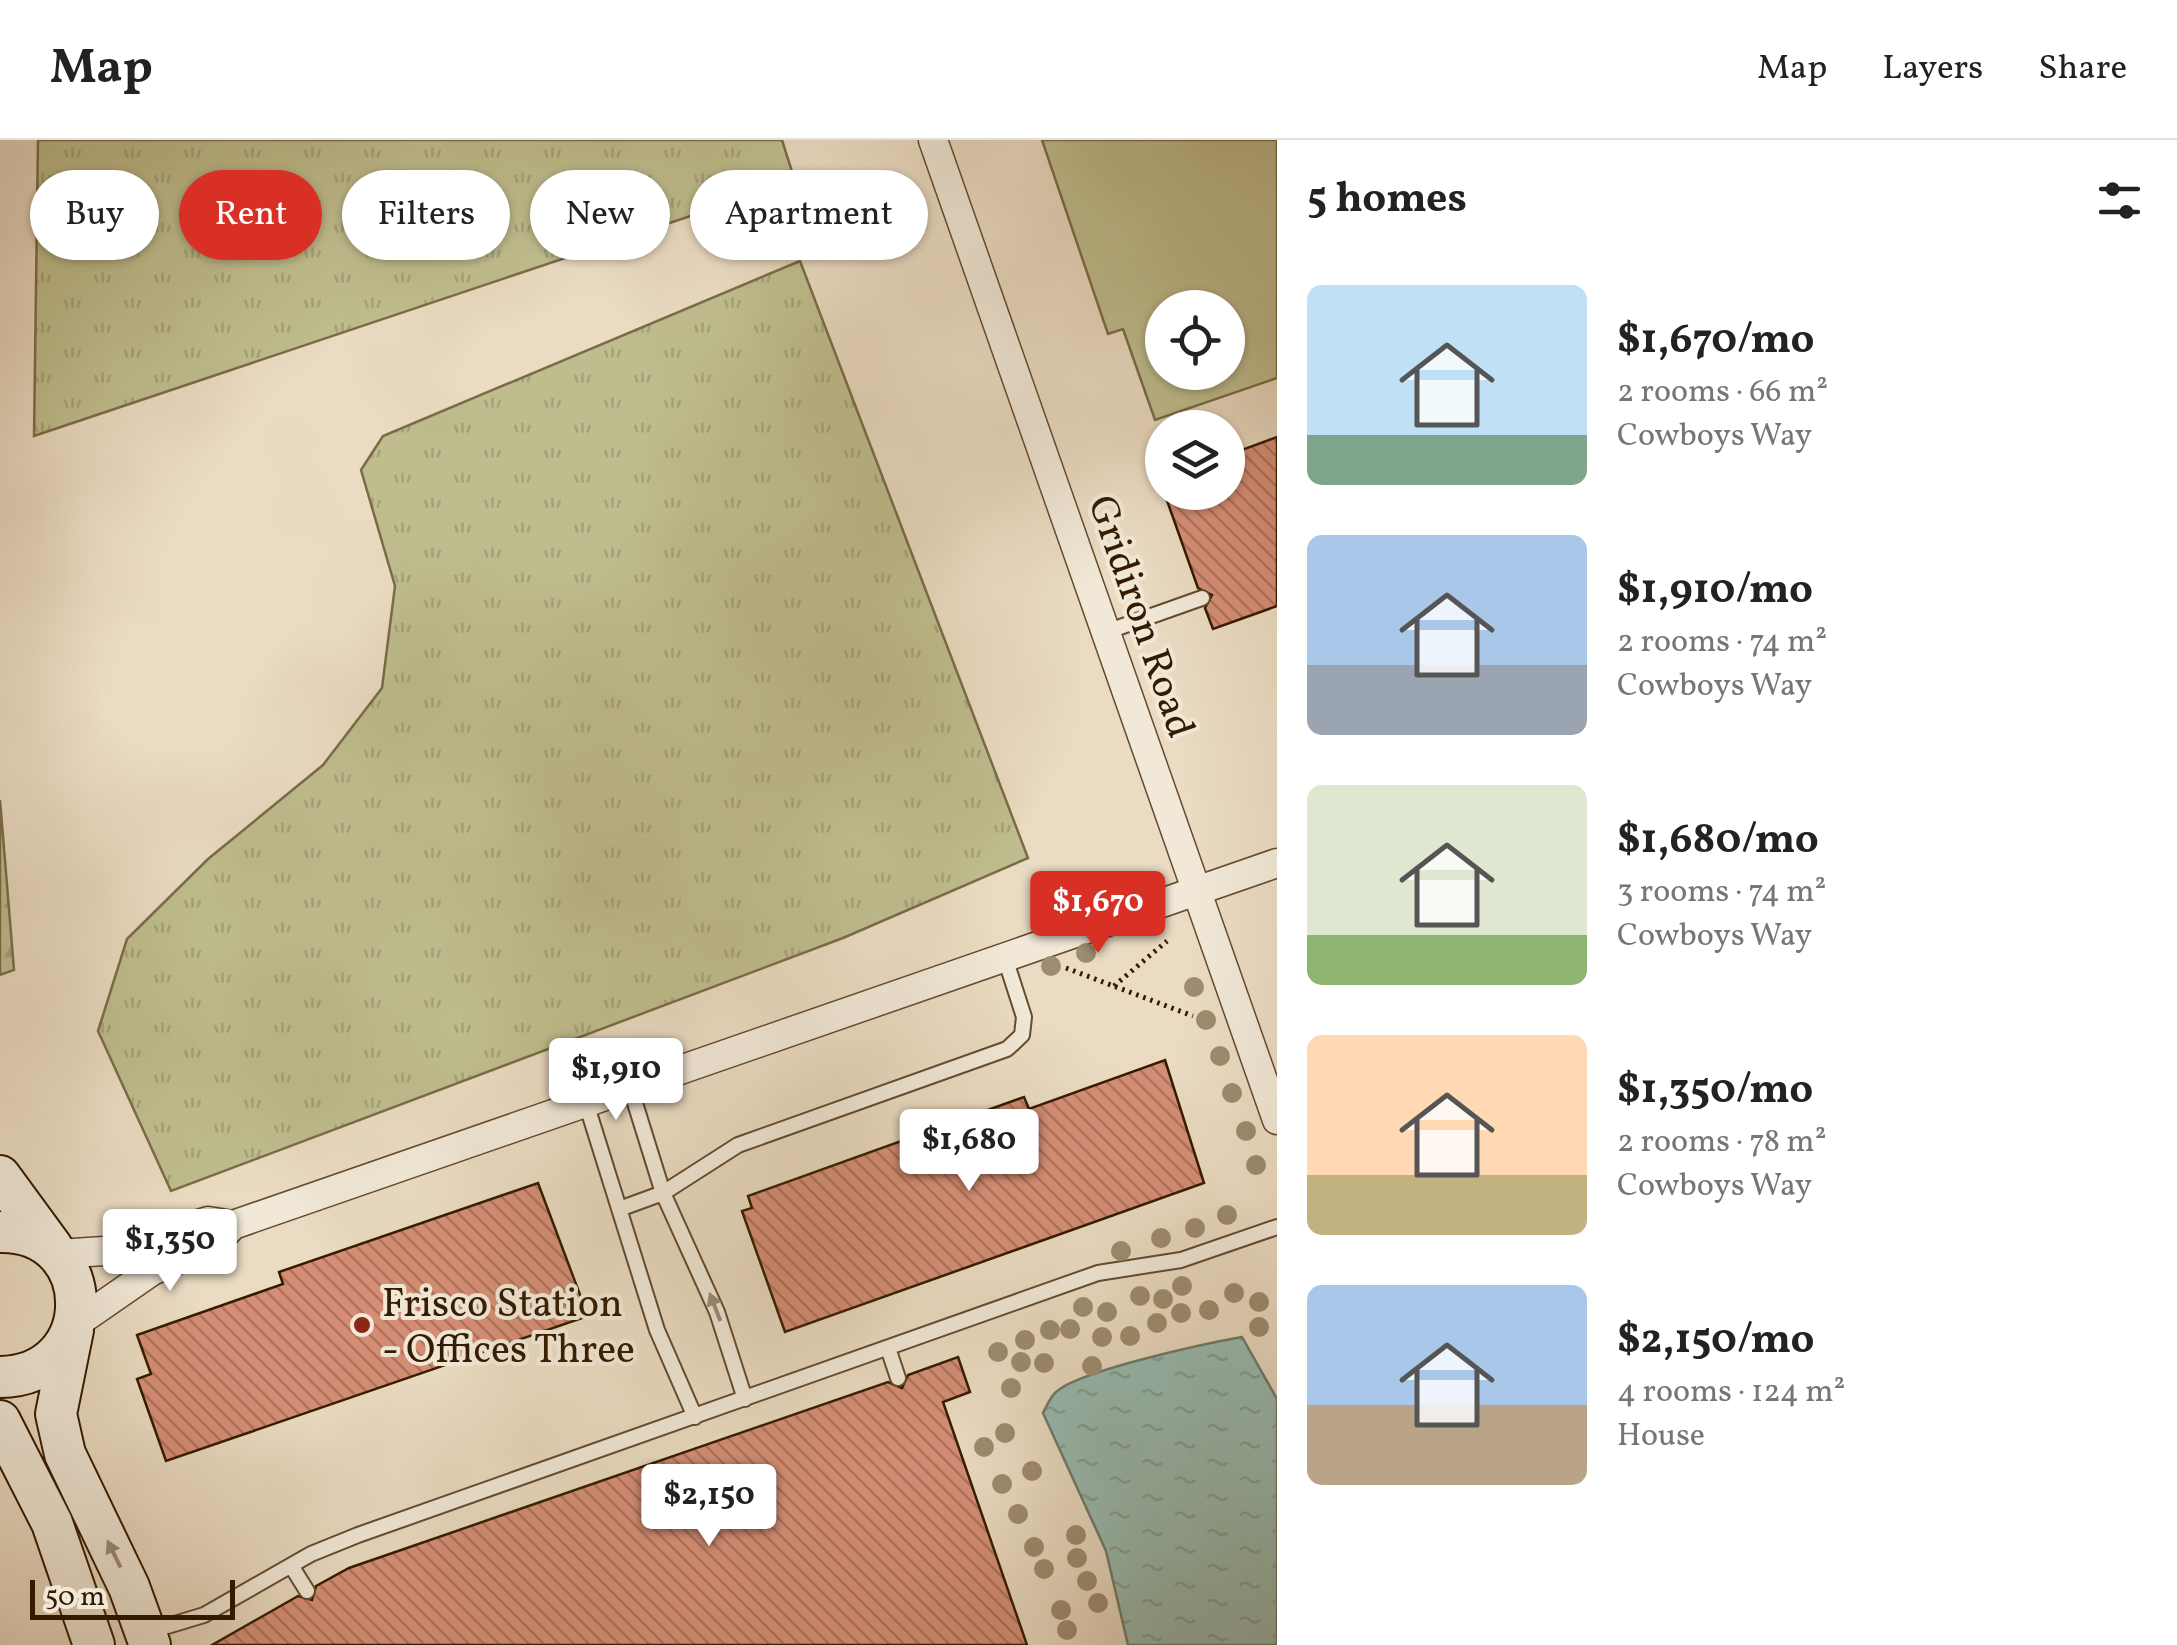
<!DOCTYPE html>
<meta charset="utf-8">
<style>
body{margin:0;font-family:Vollkorn,serif;background:#f2f2f2;color:#222;height:100vh;display:flex;flex-direction:column;font-size:38px;white-space:nowrap}
*{box-sizing:border-box;margin:0}
p{font-size:32px;color:#767676}
.icon{flex:none;width:55px;height:55px;fill:none;stroke:currentColor;stroke-width:2;stroke-linecap:round;stroke-linejoin:round}
.map{position:relative;flex:1;overflow:hidden}
.sheet{display:flex;flex-direction:column;background:#fff;width:900px}
.sheet>*{flex:none}
.guide{position:absolute;left:30px;top:30px;width:950px;height:90px;display:flex;gap:20px}
.controls{position:absolute;left:1145px;top:150px;display:grid;gap:20px}
.controls a{display:grid;place-items:center;width:100px;height:100px;border-radius:50%;background:#fff;box-shadow:0 2px 8px #0004;font-size:50px}
.scale{position:absolute;left:30px;bottom:25px;width:205px;box-sizing:border-box;padding-left:10px;border:5px solid #341b00;border-top:0;font-size:28px;line-height:35px;white-space:nowrap;color:#341b00;-webkit-text-stroke:8px #f1e8d7;paint-order:stroke}
.price{position:absolute;translate:-50% -85px;padding:0 22px;border-radius:10px;background:#fff;color:#222;font-size:32px;line-height:65px;filter:drop-shadow(0 2px 5px #0008)}
.price::after{content:'';position:absolute;left:50%;top:60px;width:30px;height:22px;margin-left:-15px;background:inherit;clip-path:polygon(0 0,100% 0,50% 100%)}
.price.current{background:#d93025;color:#fff}
ul{padding:0;list-style:none}
li{display:flex;align-items:center;gap:30px;height:250px;padding:0 30px}
li span{display:grid;place-items:center;flex:none;width:280px;height:200px;border-radius:15px;color:#555}
li>.icon{margin-inline-start:auto}
span .icon{width:120px;height:120px;fill:#fffc;stroke-width:1}
li b{font-size:42px}
h2{display:flex;justify-content:space-between;align-items:center;height:120px;padding:0 30px;font-size:42px}
.tag{padding:0 35px;border-radius:45px;background:#fff;box-shadow:0 2px 8px #0004;font-size:35px;line-height:90px}
.tag.current{background:#d93025;color:#fff}
header{display:flex;align-items:center;gap:60px;box-sizing:border-box;height:140px;padding:0 50px;background:#fff;border-bottom:2px solid #e0e0e0}
header strong{font-size:48px}
nav{display:flex;gap:55px;margin-inline-start:auto;font-size:35px}
main{display:flex;flex:1;min-height:0}
.map>svg:first-child{display:block}
.grass{fill:url(#grass-tufts);stroke:#7a6c47;stroke-width:2.5}
.forest{fill:url(#forest-firs);stroke:#7a6c47;stroke-width:2.5}
.pitch{fill:#bfbd8e;stroke:#7a6c47;stroke-width:2.5;fill-rule:evenodd}
.water{fill:url(#water-ripples);stroke:#707b6a;stroke-width:2.5}
.building{fill:url(#building-back-hatch);stroke:#341b00;stroke-width:2.5}
.lines{fill:none;stroke-linecap:round;stroke-linejoin:round}
.lane-casing{stroke:#624b30;stroke-width:18}
.street-casing{stroke:#624b30;stroke-width:31}
.secondary-casing{stroke:#341b00;stroke-width:44}
.path{stroke:#341b00;stroke-width:5;stroke-dasharray:2.5 5;stroke-linecap:butt}
.lane{stroke:#f1e8d7;stroke-width:14}
.street{stroke:#f1e8d7;stroke-width:28}
.secondary{stroke:#f1e8d7;stroke-width:40}
.tree{fill:#9d8c6f}
.oneway{fill:#9c8c76}
.poi-dot{fill:#8f2418;stroke:#f1e8d7;stroke-width:4}
.labels{text-anchor:middle;stroke-width:8;stroke-linejoin:round;paint-order:stroke}
.street-label{font-size:40px;fill:#341b00;stroke:#f1e8d7}
.poi-label{font-size:40px;fill:#341b00;stroke:#f1e8d7;text-anchor:start}
</style>
<header>
<strong>Map</strong>
<nav><a>Map</a><a>Layers</a><a>Share</a></nav>
</header>
<main>
<div class="map">
<svg width="1277" height="1505" viewBox="0 0 1277 1505">
<defs>
<pattern id="grass-tufts" width="24" height="20" patternUnits="userSpaceOnUse" patternTransform="scale(2.5)"><rect width="24" height="20" fill="#bfbd8e"/><path d="M3 7l-1-3M5 7V3M7 7l1-3M15 17l-1-3M17 17v-4M19 17l1-3" fill="none" stroke="#a5a279"/></pattern>
<pattern id="forest-firs" width="22" height="20" patternUnits="userSpaceOnUse" patternTransform="scale(2.5)"><rect width="22" height="20" fill="#bfbd8e"/><path d="M5 1l3.5 6h-7zM16 11l3.5 6h-7z" fill="#a5a279"/></pattern>
<pattern id="water-ripples" width="26" height="14" patternUnits="userSpaceOnUse" patternTransform="scale(2.5)"><rect width="26" height="14" fill="#98bbb1"/><path d="M2 4q2-2 4 0t4 0M15 11q2-2 4 0t4 0" fill="none" stroke="#84a096"/></pattern>
<pattern id="building-back-hatch" width="6" height="6" patternUnits="userSpaceOnUse" patternTransform="scale(2.5)"><rect width="6" height="6" fill="#d58e75"/><path d="M-1 5l2 2M0 0l6 6M5-1l2 2" fill="none" stroke="#ae735e"/></pattern>
</defs>
<rect width="100%" height="100%" fill="#eadbc2"/>
<filter id="stains"><feTurbulence type="fractalNoise" baseFrequency=".002" numOctaves="4"/><feColorMatrix values="0 0 0 0 .2 0 0 0 0 .09 0 0 0 0 .02 0 0 0 .5 -.17"/></filter>
<radialGradient id="worn" r=".72"><stop offset=".6" stop-color="#630" stop-opacity="0"/><stop offset="1" stop-color="#630" stop-opacity=".3"/></radialGradient>
<path class="grass" d="M38,0H782L795,41L34,296Z
M800,121L1028,718L843,798L171,1051L98,891L127,799L208,719L323,625L382,548L395,446L361,330L383,296Z"/>
<path class="forest" d="M0,660L14,830L0,835Z"/>
<path class="pitch" d="M1042,0H1277V238L1155,280L1123,189L1108,194ZM1162,168H1228V232H1162Z"/>
<path class="water" d="M1242,1197L1277,1259V1505H1128L1106,1411L1043,1273C1046,1267 1050,1258 1055,1253C1076,1231 1208,1203 1242,1197Z"/>
<path class="building" d="M1277,297V466L1213,489L1205,468L1212,455L1198,448L1164,352H1228V315Z
M1165,920L1204,1043L785,1192L742,1071L752,1068L748,1056L1024,957L1029,969Z
M538,1043L588,1176L166,1321L137,1239L151,1234L137,1195L283,1144L279,1132Z
M958,1217L970,1252L943,1262L1027,1505H212L298,1456L312,1460L316,1446L349,1428L888,1242L902,1248L908,1235Z"/>
<g class="lines">
<defs>
<path id="lane" d="M1106,492L1202,458
M630,947L663,1053L717,1172L745,1259
M586,963L657,1190L695,1277
M622,1068L663,1053L738,1005L1007,909L1022,895L1024,877L1005,818
M888,1208L898,1238
M292,1427L307,1451
M151,1491L204,1475L311,1414L358,1395L1098,1133L1181,1120L1277,1087"/>
<path id="street" d="M933,0L1277,980
M58,1114L119,1110L208,1081L233,1085
M74,1185L152,1131L216,1103L233,1085L1277,723"/>
<path id="secondary" d="M0,1036L52,1107
M0,1092C101,1090 102,1236 0,1237
M73,1190L56,1274L65,1314L129,1447L150,1505
M0,1281L52,1383L94,1505"/>
</defs>
<use href="#lane" class="lane-casing"/>
<use href="#street" class="street-casing"/>
<use href="#secondary" class="secondary-casing"/>
<path class="path" d="M1066,828L1193,876
M1114,846L1167,801"/>
<use href="#lane" class="lane"/>
<use href="#street" class="street"/>
<use href="#secondary" class="secondary"/>
</g>
<g class="tree">
<circle cx="1086" cy="813" r="10"/>
<circle cx="1051" cy="826" r="10"/>
<circle cx="1194" cy="847" r="10"/>
<circle cx="1206" cy="880" r="10"/>
<circle cx="1220" cy="916" r="10"/>
<circle cx="1232" cy="953" r="10"/>
<circle cx="1246" cy="991" r="10"/>
<circle cx="1256" cy="1025" r="10"/>
<circle cx="1227" cy="1075" r="10"/>
<circle cx="1195" cy="1088" r="10"/>
<circle cx="1161" cy="1098" r="10"/>
<circle cx="1121" cy="1111" r="10"/>
<circle cx="1182" cy="1146" r="10"/>
<circle cx="1234" cy="1153" r="10"/>
<circle cx="1140" cy="1156" r="10"/>
<circle cx="1163" cy="1159" r="10"/>
<circle cx="1259" cy="1162" r="10"/>
<circle cx="1083" cy="1167" r="10"/>
<circle cx="1209" cy="1170" r="10"/>
<circle cx="1107" cy="1172" r="10"/>
<circle cx="1181" cy="1173" r="10"/>
<circle cx="1157" cy="1183" r="10"/>
<circle cx="1259" cy="1187" r="10"/>
<circle cx="1070" cy="1189" r="10"/>
<circle cx="1050" cy="1190" r="10"/>
<circle cx="1130" cy="1196" r="10"/>
<circle cx="1102" cy="1197" r="10"/>
<circle cx="1025" cy="1200" r="10"/>
<circle cx="998" cy="1212" r="10"/>
<circle cx="1021" cy="1222" r="10"/>
<circle cx="1044" cy="1223" r="10"/>
<circle cx="1092" cy="1226" r="10"/>
<circle cx="1011" cy="1248" r="10"/>
<circle cx="1005" cy="1293" r="10"/>
<circle cx="984" cy="1307" r="10"/>
<circle cx="1032" cy="1331" r="10"/>
<circle cx="1002" cy="1344" r="10"/>
<circle cx="1018" cy="1374" r="10"/>
<circle cx="1076" cy="1395" r="10"/>
<circle cx="1034" cy="1407" r="10"/>
<circle cx="1077" cy="1418" r="10"/>
<circle cx="1044" cy="1429" r="10"/>
<circle cx="1087" cy="1441" r="10"/>
<circle cx="1098" cy="1463" r="10"/>
<circle cx="1061" cy="1470" r="10"/>
<circle cx="1067" cy="1490" r="10"/>
</g>
<defs><path id="oneway-solid" d="M-6-.8H1V-3.2L6.5 0L1 3.2V.8H-6Z" transform="scale(2.5)"/></defs>
<g class="oneway">
<use href="#oneway-solid" transform="translate(715 1167) rotate(-111)"/>
<use href="#oneway-solid" transform="translate(114 1414) rotate(-116)"/>
</g>
<circle class="poi-dot" cx="362" cy="1185" r="10"/>
<g class="labels">
<g class="street-label">
<text transform="translate(1143 476) rotate(71)" y="14">Gridiron Road</text>
</g>
<g class="poi-label">
<text x="382" y="1176">Frisco Station<tspan x="382" dy="46">- Offices Three</tspan></text>
</g>
</g>
<rect width="100%" height="100%" filter="url(#stains)"/>
<rect width="100%" height="100%" fill="url(#worn)"/>
</svg>
<div class="controls">
<a><svg class="icon" aria-label="locate" viewBox="0 0 24 24"><circle cx="12" cy="12" r="6"/><path d="M12 2v4M12 18v4M2 12h4M18 12h4"/></svg></a>
<a><svg class="icon" aria-label="layers" viewBox="0 0 24 24"><path d="M12 4l9 5-9 5-9-5zM3 14l9 5 9-5"/></svg></a>
</div>
<div class="scale">50 m</div>
<b class="price current" style="left:1098px;top:816px">$1,670</b>
<b class="price" style="left:616px;top:983px">$1,910</b>
<b class="price" style="left:969px;top:1054px">$1,680</b>
<b class="price" style="left:170px;top:1154px">$1,350</b>
<b class="price" style="left:709px;top:1409px">$2,150</b>
<div class="guide">
<a class="tag">Buy</a>
<a class="tag current">Rent</a>
<a class="tag">Filters</a>
<a class="tag">New</a>
<a class="tag">Apartment</a>
</div>
</div>
<section class="sheet">
<h2>5 homes<svg class="icon" aria-label="filters" viewBox="0 0 24 24"><path d="M4 7h16M4 17h16"/><circle cx="9" cy="7" r="2"/><circle cx="15" cy="17" r="2"/></svg></h2>
<ul>
<li><span style="background:linear-gradient(#bfe0f5 75%,#7fa58c 0)"><svg class="icon" aria-label="home" viewBox="0 0 24 24"><path d="M3 11l9-7 9 7M6 9v11h12V9"/></svg></span><div><b>$1,670/mo</b><p>2 rooms · 66 m²</p><p>Cowboys Way</p></div></li>
<li><span style="background:linear-gradient(#a9c7e8 65%,#9aa5b1 0)"><svg class="icon" aria-label="home" viewBox="0 0 24 24"><path d="M3 11l9-7 9 7M6 9v11h12V9"/></svg></span><div><b>$1,910/mo</b><p>2 rooms · 74 m²</p><p>Cowboys Way</p></div></li>
<li><span style="background:linear-gradient(#dfe7d0 75%,#8fb573 0)"><svg class="icon" aria-label="home" viewBox="0 0 24 24"><path d="M3 11l9-7 9 7M6 9v11h12V9"/></svg></span><div><b>$1,680/mo</b><p>3 rooms · 74 m²</p><p>Cowboys Way</p></div></li>
<li><span style="background:linear-gradient(#ffd9b3 70%,#c2b280 0)"><svg class="icon" aria-label="home" viewBox="0 0 24 24"><path d="M3 11l9-7 9 7M6 9v11h12V9"/></svg></span><div><b>$1,350/mo</b><p>2 rooms · 78 m²</p><p>Cowboys Way</p></div></li>
<li><span style="background:linear-gradient(#a9c7e8 60%,#b9a48a 0)"><svg class="icon" aria-label="home" viewBox="0 0 24 24"><path d="M3 11l9-7 9 7M6 9v11h12V9"/></svg></span><div><b>$2,150/mo</b><p>4 rooms · 124 m²</p><p>House</p></div></li>
</ul>
</section>
</main>
